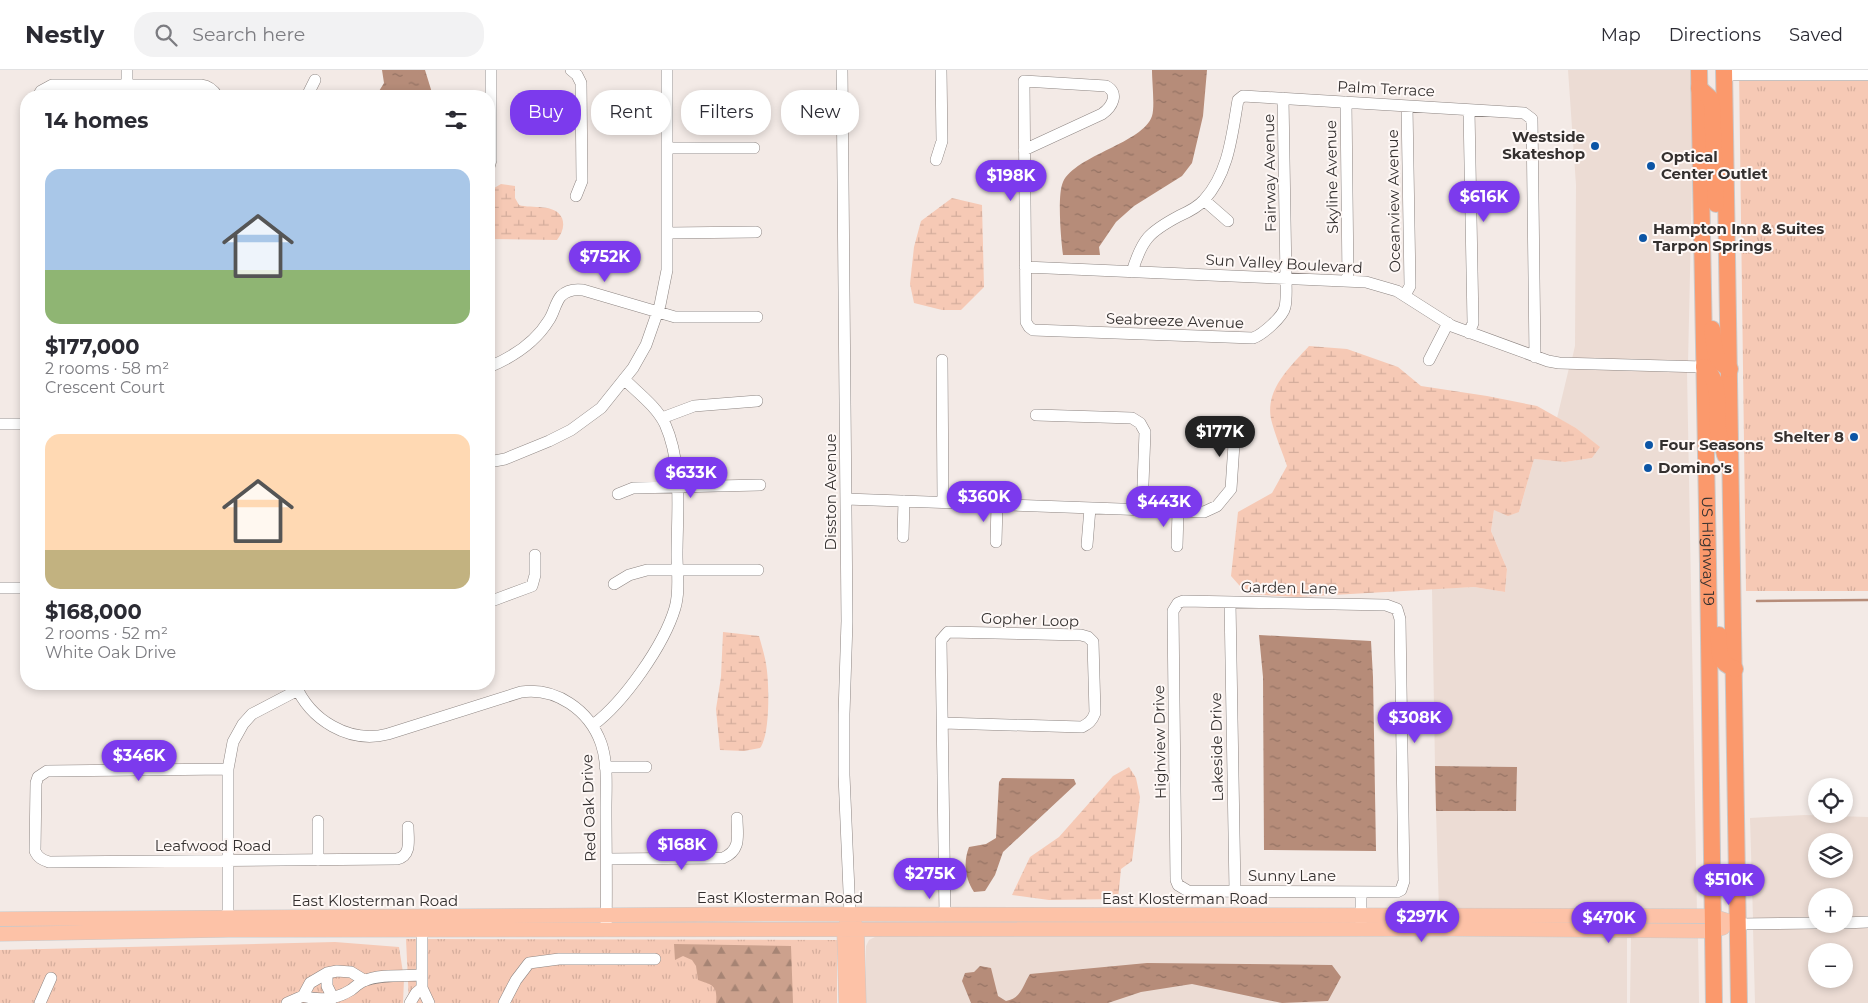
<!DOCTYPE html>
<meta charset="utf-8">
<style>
body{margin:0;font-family:Montserrat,sans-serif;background:#f2f2f3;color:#2b2b33;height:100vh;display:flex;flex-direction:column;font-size:19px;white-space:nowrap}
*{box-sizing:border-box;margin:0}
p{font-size:16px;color:#7c7c81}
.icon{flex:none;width:28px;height:28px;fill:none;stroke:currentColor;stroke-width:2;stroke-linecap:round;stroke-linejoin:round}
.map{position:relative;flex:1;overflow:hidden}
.side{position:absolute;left:20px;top:20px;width:475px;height:600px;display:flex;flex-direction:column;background:#fff;border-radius:20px;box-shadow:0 2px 8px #0003}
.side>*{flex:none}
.top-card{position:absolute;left:510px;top:20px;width:475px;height:45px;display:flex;gap:10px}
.tools{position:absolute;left:1808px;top:708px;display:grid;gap:10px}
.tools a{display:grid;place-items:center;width:45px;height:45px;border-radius:50%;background:#fff;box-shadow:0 2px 8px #0003;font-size:25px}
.price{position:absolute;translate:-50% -42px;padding:0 11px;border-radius:18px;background:#7c3aed;color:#fff;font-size:16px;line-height:32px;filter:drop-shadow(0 1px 2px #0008)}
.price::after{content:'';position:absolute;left:50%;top:30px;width:15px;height:11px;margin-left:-8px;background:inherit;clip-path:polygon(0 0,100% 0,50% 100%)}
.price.on{background:#222;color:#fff}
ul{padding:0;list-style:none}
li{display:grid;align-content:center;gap:10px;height:265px;padding:0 25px}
li span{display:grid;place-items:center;height:155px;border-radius:15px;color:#555}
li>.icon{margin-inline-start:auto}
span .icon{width:90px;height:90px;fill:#fffc;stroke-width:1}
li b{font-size:21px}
h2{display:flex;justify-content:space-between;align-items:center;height:60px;padding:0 25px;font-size:21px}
.tag{padding:0 18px;border-radius:20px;background:#fff;box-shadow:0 2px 8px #0003;font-size:18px;line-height:45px}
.tag.on{background:#7c3aed;color:#fff}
header{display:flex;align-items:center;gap:30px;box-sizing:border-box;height:70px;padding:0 25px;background:#fff;border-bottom:1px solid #e1e1e2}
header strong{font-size:24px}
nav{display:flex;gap:28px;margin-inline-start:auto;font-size:18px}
.search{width:350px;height:45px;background:#f2f2f3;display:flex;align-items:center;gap:12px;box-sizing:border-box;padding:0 18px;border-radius:20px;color:#7c7c81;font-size:19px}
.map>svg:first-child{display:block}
.built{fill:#ecdcd4;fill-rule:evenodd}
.grass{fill:url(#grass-tufts)}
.forest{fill:url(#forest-firs)}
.wetland{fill:url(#wetland-marsh)}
.water{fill:url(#water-ripples)}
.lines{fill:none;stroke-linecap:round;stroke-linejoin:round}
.stream{stroke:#b68c79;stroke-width:2.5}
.minor-casing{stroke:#8d8582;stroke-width:12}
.major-casing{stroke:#cac9c9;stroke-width:15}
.highway-casing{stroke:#cac9c9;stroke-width:18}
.minor{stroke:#fff;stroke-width:11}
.major{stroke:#fdc2a7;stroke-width:14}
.highway{stroke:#fb996c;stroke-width:16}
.poi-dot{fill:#0c55a5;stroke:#fef8f6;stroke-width:2}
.labels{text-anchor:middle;stroke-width:4;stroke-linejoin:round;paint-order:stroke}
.street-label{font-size:15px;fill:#34302f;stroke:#fef8f6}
.poi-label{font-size:15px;font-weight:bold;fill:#34302f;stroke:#fef8f6;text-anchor:start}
</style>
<header>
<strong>Nestly</strong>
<div class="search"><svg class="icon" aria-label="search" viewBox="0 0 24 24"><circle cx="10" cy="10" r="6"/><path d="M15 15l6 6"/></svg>Search here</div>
<nav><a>Map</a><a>Directions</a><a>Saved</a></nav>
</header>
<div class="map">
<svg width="1868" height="933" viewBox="0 0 1868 933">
<defs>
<pattern id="grass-tufts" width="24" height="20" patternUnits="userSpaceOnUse" patternTransform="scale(1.25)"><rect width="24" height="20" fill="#f6c9b5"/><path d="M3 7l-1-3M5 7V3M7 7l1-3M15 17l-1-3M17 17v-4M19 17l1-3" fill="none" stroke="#d4ad9c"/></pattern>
<pattern id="forest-firs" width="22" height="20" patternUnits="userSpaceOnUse" patternTransform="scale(1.25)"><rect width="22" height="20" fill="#cca18d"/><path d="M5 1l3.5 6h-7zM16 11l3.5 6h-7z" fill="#a68474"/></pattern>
<pattern id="wetland-marsh" width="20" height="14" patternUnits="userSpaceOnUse" patternTransform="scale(1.25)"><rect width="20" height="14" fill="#f6c9b5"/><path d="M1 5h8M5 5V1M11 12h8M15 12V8" fill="none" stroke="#d4ad9c"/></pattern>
<pattern id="water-ripples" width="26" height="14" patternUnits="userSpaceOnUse" patternTransform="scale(1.25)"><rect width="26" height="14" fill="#b68c79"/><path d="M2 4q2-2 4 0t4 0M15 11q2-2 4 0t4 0" fill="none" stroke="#957364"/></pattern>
</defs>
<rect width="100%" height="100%" fill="#f3eae6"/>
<path class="built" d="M1568,0H1691L1692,113L1688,293L1572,289L1575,276L1576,115Z
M1569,298L1687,301L1697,843L1439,841L1436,741H1516L1517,697L1435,696L1432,519L1474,517L1505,522L1507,499L1491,461L1494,440L1519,442L1534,389L1565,392L1592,388L1599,377L1576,358L1557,348Z
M1804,745L1868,747V848L1844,849V826H1816V849H1753L1750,748ZM1816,771H1844V799H1816Z
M1868,857V933H1755L1753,858ZM1816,881H1844V909H1816Z
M882,865L1627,867V933H866V876L869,870L875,867Z
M1698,865L1699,933H1630L1631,867Z"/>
<path class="grass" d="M1739,0H1868V521H1746Z
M406,869L837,870V933H409Z
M335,872L399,877L404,909L403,933H0V880Z"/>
<path class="forest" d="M674,874L791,876L793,933H716C718,915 712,915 698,910L696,896L692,890L683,886L675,890Z"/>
<path class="wetland" d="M501,114L515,116V128L519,135C532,139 555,133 562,148C565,156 562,163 557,170L489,169V121Z
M952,128L982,135L984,217L961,240H942L914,233L910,214L914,177L921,151Z
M1309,276L1347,279L1398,297L1421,316L1487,326L1537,336L1576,358L1600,377L1592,388L1565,392L1534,389L1519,442L1508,446L1494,440L1491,461L1507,499L1505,522L1474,517L1297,527L1247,524L1231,506L1238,442L1272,423L1287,396C1282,381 1275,365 1271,349C1265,319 1291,296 1309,276Z
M723,562L759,566C762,577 766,589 767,601C769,618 770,665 760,678L744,681L720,680L716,639L721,607Z
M1129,697L1136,708L1140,727L1132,791L1121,799L1118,829L1049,830L1012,825L1030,787L1059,767L1113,706Z"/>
<path class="water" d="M382,0H425L433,26H376L384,13Z
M1152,0H1207L1203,46L1192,93L1182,106L1134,136L1116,152L1099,177L1100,185H1063C1061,170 1057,125 1063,112C1076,85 1143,73 1152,46C1155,37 1152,12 1152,0Z
M1259,565L1371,571L1373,607L1376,781L1264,780L1263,607Z
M1435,696L1517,697L1516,741H1436Z
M1002,708L1074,709L1076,714L1003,782L995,805L985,821L974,822C965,808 963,793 969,777L986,774L996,768L999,712Z
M1147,893L1332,895L1341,907L1328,931L1282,933L1192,914L1141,922L1108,933H971L962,911L965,903L974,902L980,896L991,898L998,926L1006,931C1021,929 1023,915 1030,904Z"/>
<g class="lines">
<path class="stream" d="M1757,531L1868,530"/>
<defs>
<path id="minor" d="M571,0L577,5L581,13L582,111L576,126
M842,0L847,551L844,644V705L850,845
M1724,5H1868
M38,26L41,21L52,15H201C208,16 213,19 217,26
M127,26V0
M309,26V22L315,10
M1346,32L1348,211
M1469,40L1473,253L1469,263
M667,78H754
M1024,80L1102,44C1112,37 1120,23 1106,16L1024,11L1026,252L1029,257L1033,260L1253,268C1262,265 1283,247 1285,237C1287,228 1286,218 1286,208L1283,28
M936,90L942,71L941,0
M489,97L491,90V0
M1204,130L1228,151
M668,163L756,162
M1025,197L1366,212L1397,221L1452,256L1548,291L1559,293L1704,297
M1132,202C1142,169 1149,162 1179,146C1188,142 1198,137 1204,130C1229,103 1232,64 1238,30L1243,26L1524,43L1532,49L1535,287
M1405,225L1410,216L1407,36
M942,290L943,432
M1429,290L1448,253
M489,297C513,287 535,273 549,250C554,243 555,233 561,226C567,220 575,219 583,220L675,247H757
M1036,345L1132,348L1140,353L1145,362L1142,440
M662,348L694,336L757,331
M0,354H26
M489,392L505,389L549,371L571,360L601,338L633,298L646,275L660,235L667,200V0
M618,424L633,418L760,415
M846,429L1204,442L1217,436L1231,419L1235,359
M903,467L904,431
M996,472L997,435
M1087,475L1090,438
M1177,476L1178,442
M614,514L629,505L647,500H758
M0,518H26
M1183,531L1386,535L1397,539L1400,549L1404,811L1401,820L1397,822L1188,821L1178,815L1176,810L1173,541L1178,533Z
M489,532L532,516L535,505V485
M1230,532L1235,821
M295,614C310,650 349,674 388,664L521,622C556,617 589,640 601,673C608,693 606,717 606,738C606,778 607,819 606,860
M943,653L1082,657C1089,653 1092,651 1095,643L1093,572L1088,567L1081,565L948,562L941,570L945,845
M593,655C624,632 664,575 675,538C680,521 677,502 677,485C677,442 683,394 665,354C656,336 638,323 624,309
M605,697H646
M228,699L47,701L38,707L36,713L35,781C38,788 43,790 49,792L397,789C412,786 408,769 408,757
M607,789L723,788C742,780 737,765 737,748
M318,790V751
M1361,822V852
M422,851V918L429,933
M1844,853L1868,852
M228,854V699L233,672L243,654L252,644L298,620
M1738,854L1816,853
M327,903V916L333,928
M303,926C320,931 335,930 351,920C355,917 359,913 364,911C378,904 405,906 422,905
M40,933L51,908
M287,933L303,926L310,913L327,903L337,901L351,902L364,910
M410,933L416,923L422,918
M504,933L516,910L529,893L559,889H655"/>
<path id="major" d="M0,849L777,844L1712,846L1738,854
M854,852L857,859L859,933
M0,864L228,860L1452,859L1709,861L1723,858
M846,933L844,860L847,852"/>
<g id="highway">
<path id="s1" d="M1699,0L1708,494L1714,933"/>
<path d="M1724,0L1739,933"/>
<path d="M1699,18L1710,28L1712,35L1716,134"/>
<path d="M1712,259C1715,275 1712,291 1730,299"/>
<path d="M1704,297C1722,311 1716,337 1718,358C1719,367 1723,376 1725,385"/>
<path d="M1719,565C1719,583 1717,592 1735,599"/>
</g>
</defs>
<use href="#minor" class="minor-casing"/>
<use href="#major" class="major-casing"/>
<use href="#highway" class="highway-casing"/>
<use href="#minor" class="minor"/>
<use href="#major" class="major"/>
<use href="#highway" class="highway"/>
</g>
<g class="poi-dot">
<circle cx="1595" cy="76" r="5"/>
<circle cx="1651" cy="96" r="5"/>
<circle cx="1643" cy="168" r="5"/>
<circle cx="1854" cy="367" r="5"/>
<circle cx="1649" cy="375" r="5"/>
<circle cx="1648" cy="398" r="5"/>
</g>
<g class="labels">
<g class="street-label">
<text transform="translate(1386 19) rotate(3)" y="5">Palm Terrace</text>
<text transform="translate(1270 103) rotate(-91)" y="5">Fairway Avenue</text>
<text transform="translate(1332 107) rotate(-91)" y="5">Skyline Avenue</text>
<text transform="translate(1394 131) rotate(-91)" y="5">Oceanview Avenue</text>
<text transform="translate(1284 194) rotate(3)" y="5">Sun Valley Boulevard</text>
<text transform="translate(1175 251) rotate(2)" y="5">Seabreeze Avenue</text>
<text transform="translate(831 422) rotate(-90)" y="5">Disston Avenue</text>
<text dy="5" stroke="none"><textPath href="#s1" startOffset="481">US Highway 19</textPath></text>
<text transform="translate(1289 518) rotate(1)" y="5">Garden Lane</text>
<text transform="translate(1030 550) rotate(2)" y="5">Gopher Loop</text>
<text transform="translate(1160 672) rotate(-91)" y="5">Highview Drive</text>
<text transform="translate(1217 677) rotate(-91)" y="5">Lakeside Drive</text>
<text transform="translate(589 738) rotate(-92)" y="5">Red Oak Drive</text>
<text x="213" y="781">Leafwood Road</text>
<text x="1292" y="811">Sunny Lane</text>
<text x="780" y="833">East Klosterman Road</text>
<text x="1185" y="834">East Klosterman Road</text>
<text x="375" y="836">East Klosterman Road</text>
</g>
<g class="poi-label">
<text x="1585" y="72" text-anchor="end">Westside<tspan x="1585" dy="17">Skateshop</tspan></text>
<text x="1661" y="92">Optical<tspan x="1661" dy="17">Center Outlet</tspan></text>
<text x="1653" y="164">Hampton Inn &amp; Suites<tspan x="1653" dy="17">Tarpon Springs</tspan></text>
<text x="1844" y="372" text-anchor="end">Shelter 8</text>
<text x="1659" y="380">Four Seasons</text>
<text x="1658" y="403">Domino's</text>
</g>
</g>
</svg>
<div class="tools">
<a><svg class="icon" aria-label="locate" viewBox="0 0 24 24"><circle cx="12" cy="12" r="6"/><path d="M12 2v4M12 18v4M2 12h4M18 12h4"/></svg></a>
<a><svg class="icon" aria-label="layers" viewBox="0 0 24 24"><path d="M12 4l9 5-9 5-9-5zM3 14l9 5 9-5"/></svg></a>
<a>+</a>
<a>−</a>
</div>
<b class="price" style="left:1011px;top:132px">$198K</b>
<b class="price" style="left:1484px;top:153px">$616K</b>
<b class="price" style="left:605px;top:213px">$752K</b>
<b class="price on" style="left:1220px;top:388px">$177K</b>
<b class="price" style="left:691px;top:429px">$633K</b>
<b class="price" style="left:984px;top:453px">$360K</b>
<b class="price" style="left:1164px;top:458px">$443K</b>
<b class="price" style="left:1415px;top:674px">$308K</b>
<b class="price" style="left:139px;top:712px">$346K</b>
<b class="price" style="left:682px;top:801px">$168K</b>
<b class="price" style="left:930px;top:830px">$275K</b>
<b class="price" style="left:1729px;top:836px">$510K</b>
<b class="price" style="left:1422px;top:873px">$297K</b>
<b class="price" style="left:1609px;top:874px">$470K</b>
<div class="top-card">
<a class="tag on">Buy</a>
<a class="tag">Rent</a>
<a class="tag">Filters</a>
<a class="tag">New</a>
</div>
<section class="side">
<h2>14 homes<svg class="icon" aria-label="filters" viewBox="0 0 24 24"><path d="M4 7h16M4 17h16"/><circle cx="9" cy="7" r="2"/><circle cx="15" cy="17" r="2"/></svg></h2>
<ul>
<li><span style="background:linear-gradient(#a9c7e8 65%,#8fb573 0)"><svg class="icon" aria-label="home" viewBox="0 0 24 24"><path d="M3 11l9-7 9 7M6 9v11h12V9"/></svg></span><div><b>$177,000</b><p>2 rooms · 58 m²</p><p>Crescent Court</p></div></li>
<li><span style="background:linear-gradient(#ffd9b3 75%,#c2b280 0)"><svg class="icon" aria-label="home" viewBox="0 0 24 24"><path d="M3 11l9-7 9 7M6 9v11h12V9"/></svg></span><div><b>$168,000</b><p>2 rooms · 52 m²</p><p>White Oak Drive</p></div></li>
</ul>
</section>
</div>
